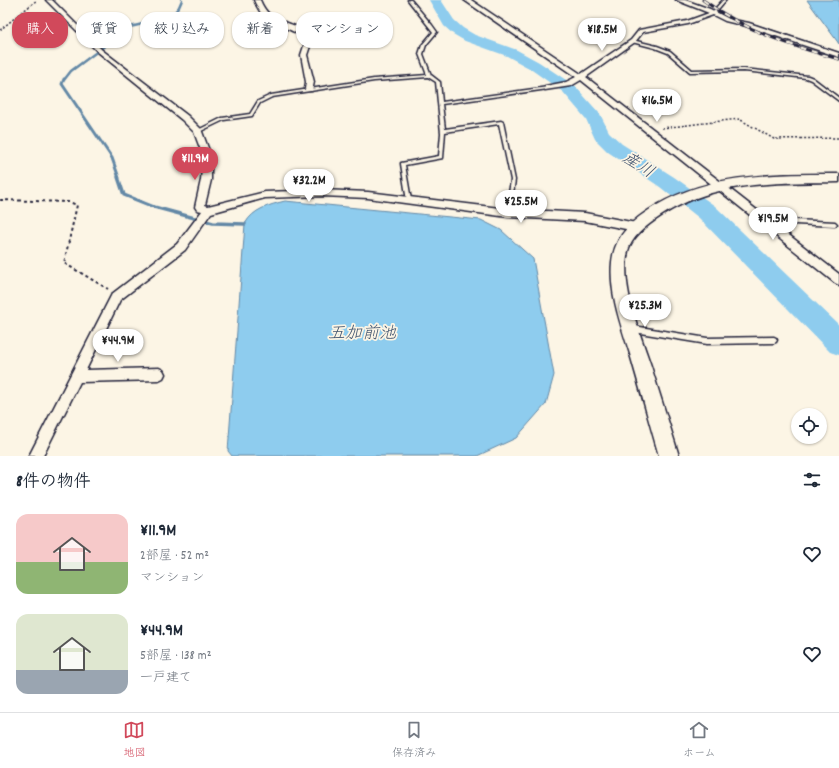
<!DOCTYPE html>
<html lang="ja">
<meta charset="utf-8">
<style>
body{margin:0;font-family:Dekko,"Klee One",sans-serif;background:#f2f2f3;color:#1f2937;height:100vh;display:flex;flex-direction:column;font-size:15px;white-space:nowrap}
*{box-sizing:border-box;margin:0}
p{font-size:13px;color:#747a83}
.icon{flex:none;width:22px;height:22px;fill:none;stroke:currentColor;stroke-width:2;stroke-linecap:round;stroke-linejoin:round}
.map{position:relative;height:456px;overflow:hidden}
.side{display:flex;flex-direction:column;background:#fff;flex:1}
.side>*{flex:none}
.hud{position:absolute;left:12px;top:12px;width:400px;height:36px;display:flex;gap:8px}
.fabs{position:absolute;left:791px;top:408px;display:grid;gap:8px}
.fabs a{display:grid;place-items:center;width:36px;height:36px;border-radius:50%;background:#fff;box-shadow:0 1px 3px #0004;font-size:20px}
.price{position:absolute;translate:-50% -34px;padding:0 9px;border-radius:14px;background:#fff;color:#222;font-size:13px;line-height:26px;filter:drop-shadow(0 1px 2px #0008)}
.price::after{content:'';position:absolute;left:50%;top:24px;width:12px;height:9px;margin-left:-6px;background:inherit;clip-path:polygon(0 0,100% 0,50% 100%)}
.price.active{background:#d1495b;color:#fff}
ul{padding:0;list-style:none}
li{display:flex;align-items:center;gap:12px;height:100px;padding:0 16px}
li span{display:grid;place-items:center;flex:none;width:112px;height:80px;border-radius:12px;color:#555}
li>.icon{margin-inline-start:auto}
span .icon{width:48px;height:48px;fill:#fffc;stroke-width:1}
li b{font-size:17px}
h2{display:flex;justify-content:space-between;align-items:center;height:48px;padding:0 16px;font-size:17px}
.tag{padding:0 14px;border-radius:16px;background:#fff;box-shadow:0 1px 3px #0004;font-size:14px;line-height:36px}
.tag.active{background:#d1495b;color:#fff}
.dock{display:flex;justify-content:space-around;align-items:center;height:56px;border-top:1px solid #e0e1e3;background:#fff;font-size:11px;color:#747a83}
.dock a{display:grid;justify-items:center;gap:2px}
.dock .active{color:#d1495b}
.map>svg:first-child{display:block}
.water{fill:#8eccee;stroke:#6388a6}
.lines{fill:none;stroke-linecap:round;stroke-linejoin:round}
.stream-far2{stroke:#6388a6;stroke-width:2.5}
.stream-far1{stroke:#6388a6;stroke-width:3}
.stream{stroke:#6388a6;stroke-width:3.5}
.river{fill:#8eccee;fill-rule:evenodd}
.lane-casing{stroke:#22223b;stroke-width:3}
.street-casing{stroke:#22223b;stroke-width:3}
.secondary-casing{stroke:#22223b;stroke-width:3}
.path-far1{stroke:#22223b;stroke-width:1.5;stroke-dasharray:2 2;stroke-linecap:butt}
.path{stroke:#22223b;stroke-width:2;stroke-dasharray:3 3;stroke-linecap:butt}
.lane{fill:#fcf5e5;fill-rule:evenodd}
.street{fill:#fcf5e5;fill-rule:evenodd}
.secondary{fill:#fcf5e5;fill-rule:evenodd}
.rail-casing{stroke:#22223b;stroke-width:3}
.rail{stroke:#fcf5e5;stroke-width:2;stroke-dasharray:6;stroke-linecap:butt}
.labels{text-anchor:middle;stroke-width:3.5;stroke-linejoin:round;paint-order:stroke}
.water-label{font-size:17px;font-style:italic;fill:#425571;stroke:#fcf5e5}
</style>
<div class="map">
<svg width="839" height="456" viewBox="0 0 839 456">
<rect width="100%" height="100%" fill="#fcf5e5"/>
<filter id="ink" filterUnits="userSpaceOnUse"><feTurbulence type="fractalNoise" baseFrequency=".025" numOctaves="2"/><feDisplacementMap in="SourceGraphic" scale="8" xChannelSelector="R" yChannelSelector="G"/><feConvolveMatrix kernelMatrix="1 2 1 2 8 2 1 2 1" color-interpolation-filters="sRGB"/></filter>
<g filter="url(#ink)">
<path class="water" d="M807,0H839V44L837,41Z
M285,201L481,220L501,230L533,259L554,375L546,404L516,438L477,456H232L228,451L245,224C253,209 269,205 285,201Z"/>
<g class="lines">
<path class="stream-far2" d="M64,80L71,71L130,27L160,20L174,13L179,7L182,0"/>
<path class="stream-far1" d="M64,79L62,84L112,158L119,178"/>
<path class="stream" d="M118,177L124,195L154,207L213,223L245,224"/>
<path class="river" d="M429,0H441L454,20L463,28L475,35L517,50L539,62L575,86L600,114L609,132L622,144L674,177L715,206L839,325V355L830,352L699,218L660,187L608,152L595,139L586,119L563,92L529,68L507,56L465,41L453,34L444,26Z"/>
<defs>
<path id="lane" d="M408,0H411L432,25L437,32L426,45L423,54L431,75L440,82L442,102L548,87L550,88L548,89L442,104L445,129L501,121L503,122L515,180L510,214L508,215L506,213L511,180L499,124L445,132L443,158L405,165L411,200V201H407L401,164V163L439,156L441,133L436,82L428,77L374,81L272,97L260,103L252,116L224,120L199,132H197L196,131L222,118L250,114L258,101L271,95L374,79L427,75L419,54L422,45L433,32Z
M723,0H726L714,14H712V12Z
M632,40L657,46L670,51L692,70L744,69L808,76L813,78L839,98V101L811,80L806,78L744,71L690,72L668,53L655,48L632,42Z
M774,219L835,222L837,224L835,226L775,223L771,225H767V223Z
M634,326L707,338L774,337L776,338L777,340L776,342L774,343L707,344L634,332L632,331L631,329L632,327Z"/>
<path id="street" d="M46,0H52L102,50L188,116L201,129L211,156V180L205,205L208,206L265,192L322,190L368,192L508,209L585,213L636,223L640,224L641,227L640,230L636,231L585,221L508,217L368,198L322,196L265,198L211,213L185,250L120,300L86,370L159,368L163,370L165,374L163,378L159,380L80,382L43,456H29L112,294L177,244L202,211L197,210L195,207L201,180L203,156L194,132L182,120L98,52Z
M254,0H260C270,24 284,18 302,30C306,33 309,39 311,43L307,55L314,82L312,91H306L305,89L306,82L301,55L305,43C293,25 283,31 268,21C262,16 257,7 254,0Z
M464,0H471L581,74L631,40L639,30L687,21L709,13L676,0H685L710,9L729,19L749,23L839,53V57L746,26L725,21L713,15L688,24L643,32L635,42L586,77L839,274V285L835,283L581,80L571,86L545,90V86L566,82L576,77Z"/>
<path id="secondary" d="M839,174V182C774,183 711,180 655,220C645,227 631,238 628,251C620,286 640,333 651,366C660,396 670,426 679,456H659C649,422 640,388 630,354C621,325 609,293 612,262C614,240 628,224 646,212C704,173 772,174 839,174Z"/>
</defs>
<use href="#lane" class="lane-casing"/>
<use href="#street" class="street-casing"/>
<use href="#secondary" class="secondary-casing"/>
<path class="path-far1" d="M0,30L37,0
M662,128L739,119L774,139L839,138"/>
<path class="path" d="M0,200L69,202L77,205L64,263L108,289"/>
<use href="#lane" class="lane"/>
<use href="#street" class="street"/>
<use href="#secondary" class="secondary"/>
<defs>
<path id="rail" d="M703,0C744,30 790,46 839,59"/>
</defs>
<use href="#rail" class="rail-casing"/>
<use href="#rail" class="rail"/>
</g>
</g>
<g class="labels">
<g class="water-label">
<text transform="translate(639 164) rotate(32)" y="6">産川</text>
<text x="362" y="338">五加前池</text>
</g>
</g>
</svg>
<div class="fabs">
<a><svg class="icon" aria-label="locate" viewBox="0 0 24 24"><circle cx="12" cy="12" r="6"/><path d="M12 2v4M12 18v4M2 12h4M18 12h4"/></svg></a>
</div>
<b class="price" style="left:602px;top:52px">¥18.5M</b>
<b class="price" style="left:657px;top:123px">¥16.5M</b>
<b class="price active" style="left:195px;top:181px">¥11.9M</b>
<b class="price" style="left:309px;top:203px">¥32.2M</b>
<b class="price" style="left:521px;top:224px">¥25.5M</b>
<b class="price" style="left:773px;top:241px">¥19.5M</b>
<b class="price" style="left:645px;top:328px">¥25.3M</b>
<b class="price" style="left:118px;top:363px">¥44.9M</b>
<div class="hud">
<a class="tag active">購入</a>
<a class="tag">賃貸</a>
<a class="tag">絞り込み</a>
<a class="tag">新着</a>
<a class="tag">マンション</a>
</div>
</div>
<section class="side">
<h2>8件の物件<svg class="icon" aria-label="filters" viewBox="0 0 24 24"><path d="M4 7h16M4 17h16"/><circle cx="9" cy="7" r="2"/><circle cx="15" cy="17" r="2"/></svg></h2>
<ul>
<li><span style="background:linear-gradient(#f6c9c9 60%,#8fb573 0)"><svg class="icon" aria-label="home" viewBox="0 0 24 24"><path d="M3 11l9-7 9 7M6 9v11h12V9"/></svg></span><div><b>¥11.9M</b><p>2部屋 · 52 m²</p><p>マンション</p></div><svg class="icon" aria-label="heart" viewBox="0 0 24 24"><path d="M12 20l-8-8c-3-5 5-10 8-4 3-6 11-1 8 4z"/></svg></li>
<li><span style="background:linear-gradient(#dfe7d0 70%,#9aa5b1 0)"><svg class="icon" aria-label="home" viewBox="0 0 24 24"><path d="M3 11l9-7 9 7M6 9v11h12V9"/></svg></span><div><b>¥44.9M</b><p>5部屋 · 138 m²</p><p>一戸建て</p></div><svg class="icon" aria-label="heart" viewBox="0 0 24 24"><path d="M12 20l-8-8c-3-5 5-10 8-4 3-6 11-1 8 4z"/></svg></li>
</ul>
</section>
<nav class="dock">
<a class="active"><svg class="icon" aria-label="map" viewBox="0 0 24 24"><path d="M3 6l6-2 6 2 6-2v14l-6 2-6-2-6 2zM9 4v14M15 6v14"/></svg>地図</a>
<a><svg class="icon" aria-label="saved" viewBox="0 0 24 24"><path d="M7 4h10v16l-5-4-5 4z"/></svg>保存済み</a>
<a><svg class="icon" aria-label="home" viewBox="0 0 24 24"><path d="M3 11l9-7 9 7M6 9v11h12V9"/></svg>ホーム</a>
</nav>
